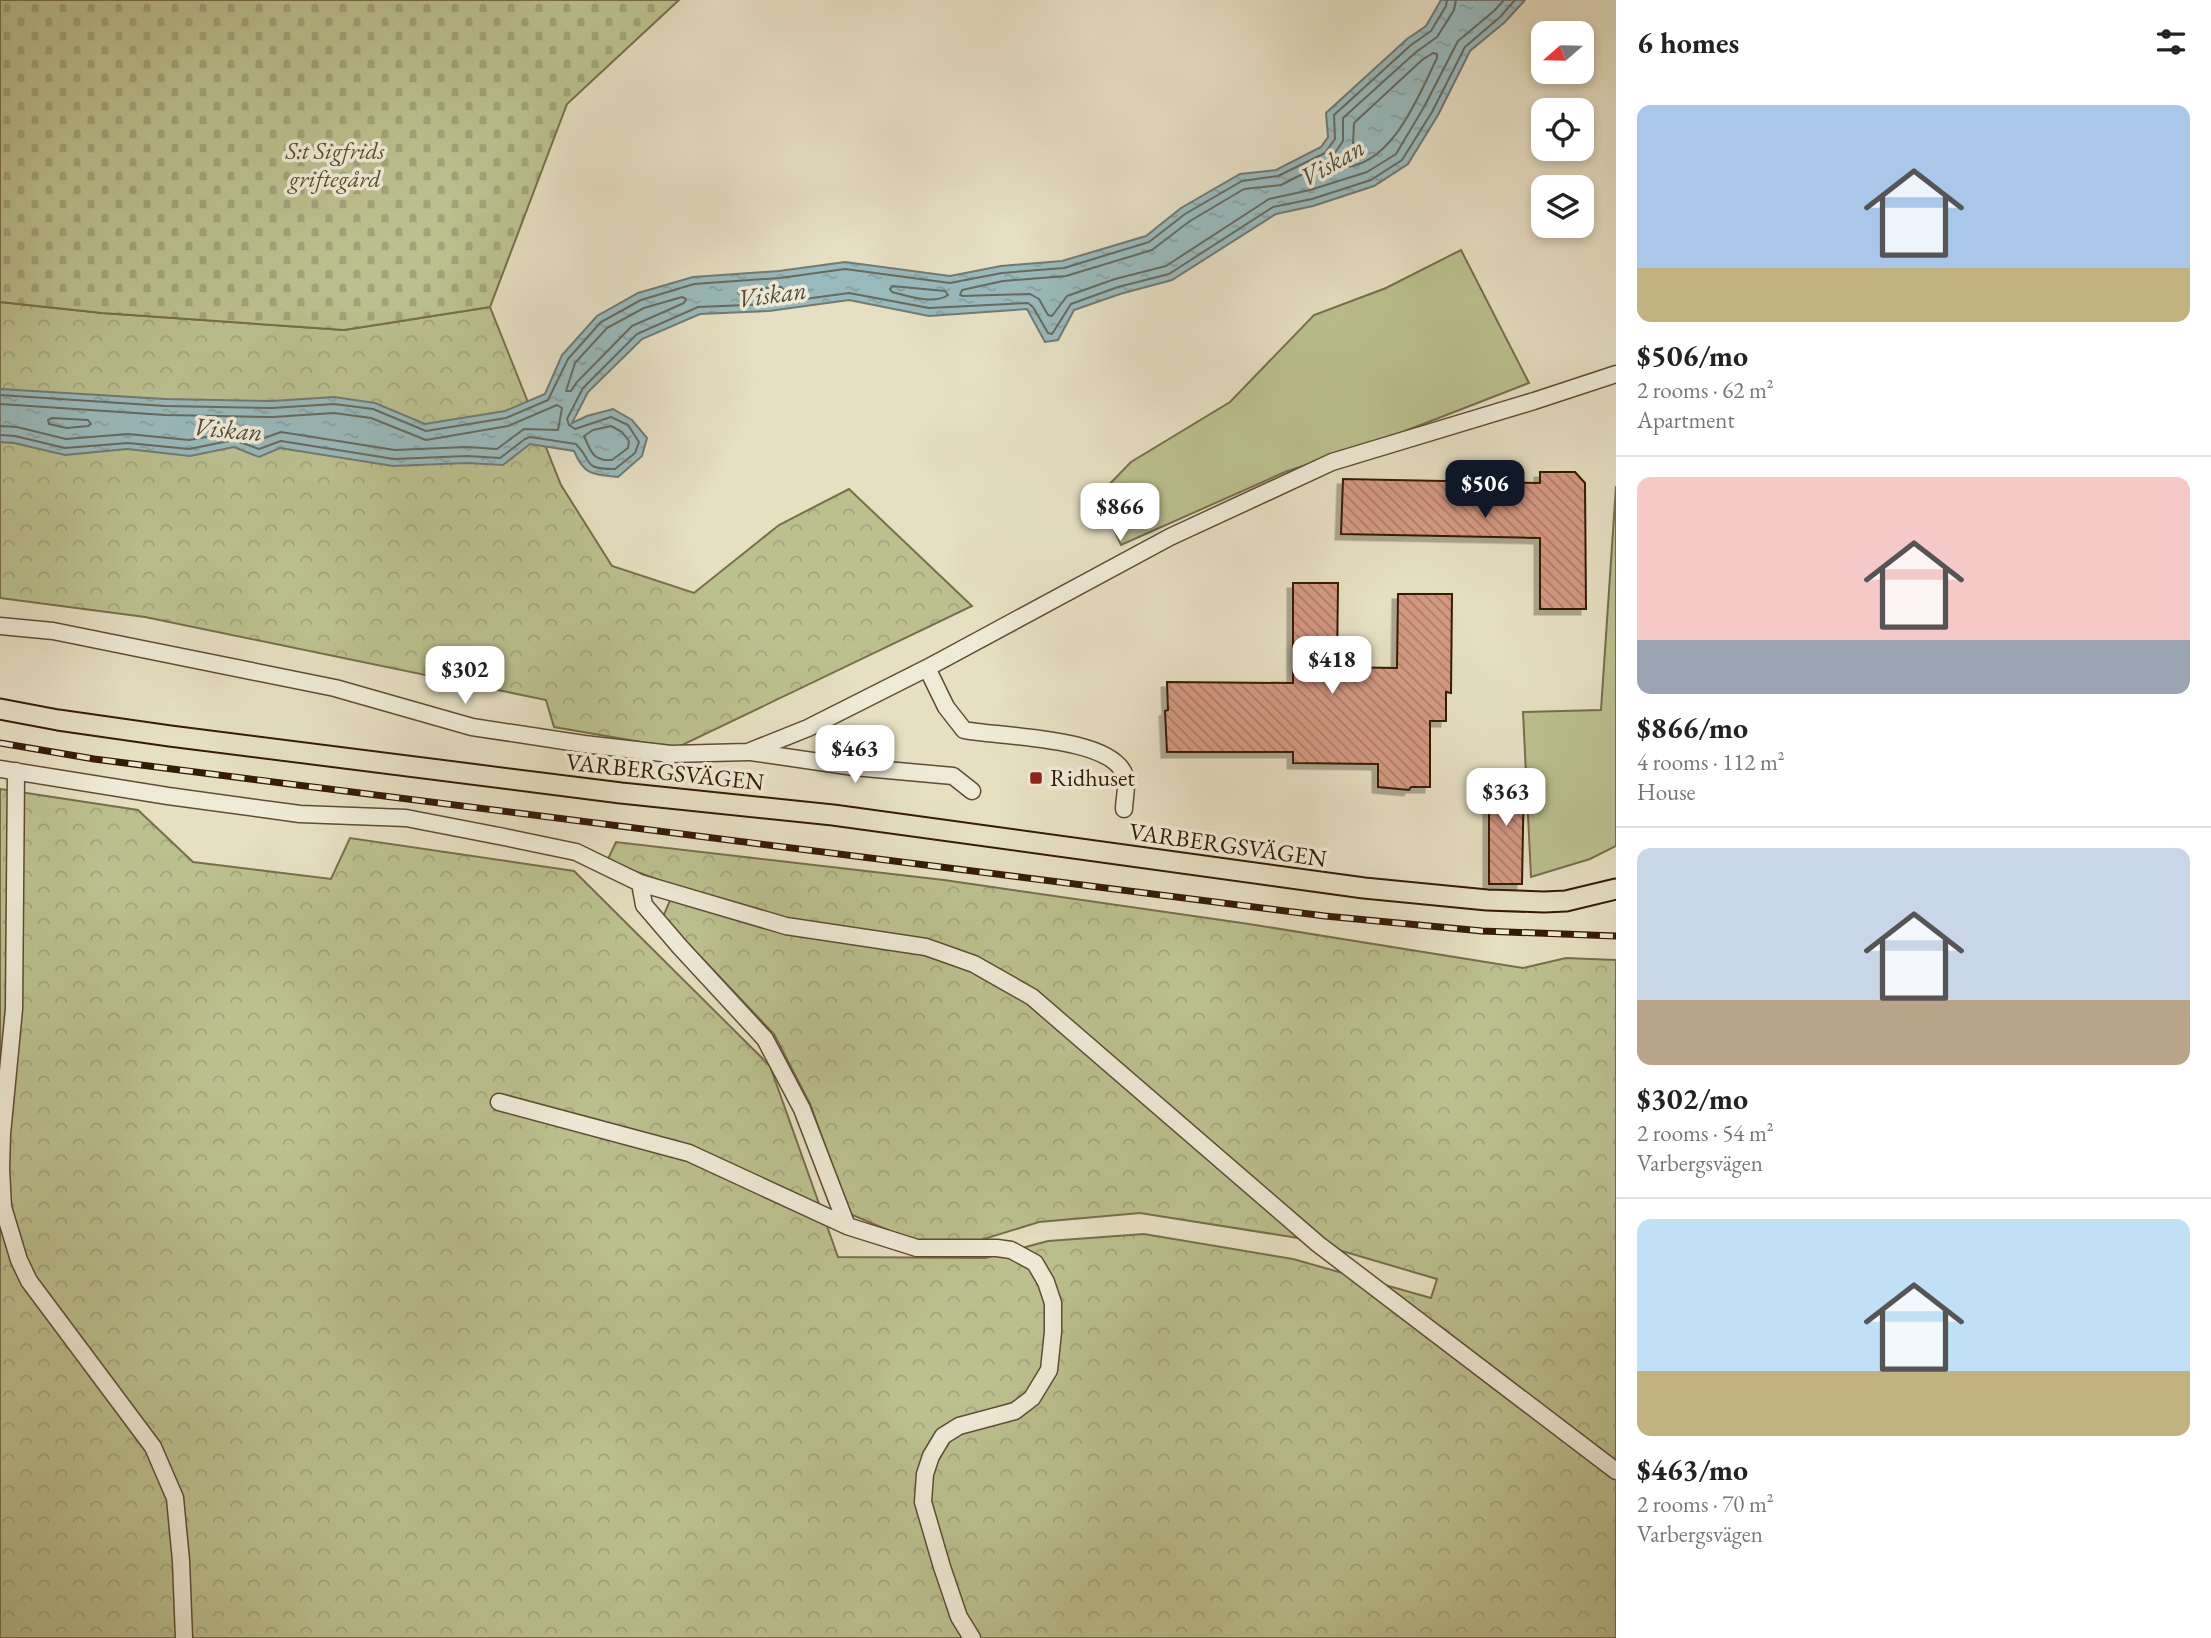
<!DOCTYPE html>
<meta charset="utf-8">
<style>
body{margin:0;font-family:"EB Garamond",serif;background:#f6f6f6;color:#222;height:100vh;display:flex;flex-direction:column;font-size:26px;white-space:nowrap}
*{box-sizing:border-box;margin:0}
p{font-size:23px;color:#767676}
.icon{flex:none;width:38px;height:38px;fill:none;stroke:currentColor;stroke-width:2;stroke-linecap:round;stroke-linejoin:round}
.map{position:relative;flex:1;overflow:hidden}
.details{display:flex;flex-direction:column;background:#fff;width:595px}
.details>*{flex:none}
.needle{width:46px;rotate:250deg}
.tools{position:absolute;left:1531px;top:21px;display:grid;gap:14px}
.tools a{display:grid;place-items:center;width:63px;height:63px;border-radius:14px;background:#fff;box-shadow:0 4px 10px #0003;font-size:35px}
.price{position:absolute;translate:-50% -60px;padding:0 16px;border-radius:14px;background:#fff;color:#222;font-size:23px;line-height:46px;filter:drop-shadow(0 2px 4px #0008)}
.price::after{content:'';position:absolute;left:50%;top:42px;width:21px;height:16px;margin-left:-10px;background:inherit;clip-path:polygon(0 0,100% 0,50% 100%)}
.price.selected{background:#111827;color:#fff}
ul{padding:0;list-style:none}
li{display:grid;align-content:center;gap:14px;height:371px;padding:0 21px}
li+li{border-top:2px solid #e0e0e0}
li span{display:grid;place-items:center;height:217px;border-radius:14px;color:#555}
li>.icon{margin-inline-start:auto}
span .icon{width:126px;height:126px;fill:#fffc;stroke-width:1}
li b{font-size:30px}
h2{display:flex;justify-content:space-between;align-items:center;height:84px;padding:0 21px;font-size:30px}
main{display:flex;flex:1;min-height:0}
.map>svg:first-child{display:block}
.grass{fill:#bcc08f;stroke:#786e49;stroke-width:2}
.forest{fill:url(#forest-crowns);stroke:#786e49;stroke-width:2}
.cemetery{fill:url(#cemetery-stones);stroke:#786e49;stroke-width:2}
.water{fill:url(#water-ripples);stroke:#717a72;stroke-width:2}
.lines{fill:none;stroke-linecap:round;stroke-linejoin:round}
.shore{stroke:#666a60;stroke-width:2}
.building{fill:url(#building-back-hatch);stroke:#341b03;stroke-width:2;filter:url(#shadow)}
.minor-casing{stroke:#604c33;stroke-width:19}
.major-casing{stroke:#341b03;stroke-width:23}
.minor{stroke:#efead7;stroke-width:16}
.major{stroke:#e6dfc2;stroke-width:19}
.rail-casing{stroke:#341b03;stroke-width:7}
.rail{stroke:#efead7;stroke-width:4.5;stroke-dasharray:13;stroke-linecap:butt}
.poi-dot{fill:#8f2418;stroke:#efead7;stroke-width:2.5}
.labels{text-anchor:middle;stroke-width:7;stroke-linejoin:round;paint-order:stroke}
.park-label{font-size:24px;font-style:italic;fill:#5d4d2d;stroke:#efead7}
.street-label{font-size:24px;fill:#341b03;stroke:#efead7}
.poi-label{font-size:24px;fill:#341b03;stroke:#efead7;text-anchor:start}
.water-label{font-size:26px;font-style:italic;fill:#524b3a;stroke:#efead7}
</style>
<main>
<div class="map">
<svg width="1616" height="1638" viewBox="0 0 1616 1638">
<defs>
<pattern id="forest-crowns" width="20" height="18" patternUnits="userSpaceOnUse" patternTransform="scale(1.75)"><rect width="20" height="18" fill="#bcc08f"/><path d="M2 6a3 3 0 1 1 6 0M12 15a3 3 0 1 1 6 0" fill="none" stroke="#a2a47a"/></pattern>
<pattern id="cemetery-stones" width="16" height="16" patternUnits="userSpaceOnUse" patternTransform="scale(1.75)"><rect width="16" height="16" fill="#bcc08f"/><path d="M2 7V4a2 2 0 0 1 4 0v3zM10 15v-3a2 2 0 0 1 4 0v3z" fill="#a2a47a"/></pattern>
<pattern id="water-ripples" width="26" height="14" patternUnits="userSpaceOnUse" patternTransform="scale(1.75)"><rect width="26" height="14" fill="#99babc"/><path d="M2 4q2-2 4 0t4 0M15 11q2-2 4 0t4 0" fill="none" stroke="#849fa0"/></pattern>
<pattern id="building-back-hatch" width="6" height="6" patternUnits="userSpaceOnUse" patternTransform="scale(1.75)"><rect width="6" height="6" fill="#d59983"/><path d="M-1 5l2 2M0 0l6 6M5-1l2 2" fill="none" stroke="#ae7c69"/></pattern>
<filter id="shadow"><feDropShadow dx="-5.5" dy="5.5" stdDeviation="0" flood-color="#0004"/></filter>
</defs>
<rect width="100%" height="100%" fill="#e6dfc2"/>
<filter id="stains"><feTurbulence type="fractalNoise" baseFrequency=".00286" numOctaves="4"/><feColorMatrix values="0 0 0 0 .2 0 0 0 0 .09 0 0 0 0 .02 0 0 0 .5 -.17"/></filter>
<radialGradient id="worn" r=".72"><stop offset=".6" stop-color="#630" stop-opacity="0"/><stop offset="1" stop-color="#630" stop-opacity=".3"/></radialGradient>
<path class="grass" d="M1461,250L1529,383L1400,433L1285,472L1121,545L1098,496L1131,462L1230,402L1314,315L1386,288Z
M1616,486V846L1590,859L1531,877L1523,712L1601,710Z"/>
<path class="forest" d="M0,302L102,313L344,330L490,307L561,485L612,566L694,593L779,525L849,489L972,606L676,748L554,727L546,700L145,617L0,598Z
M0,789L138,810L193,862L331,879L350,838L574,871L770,1066L838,1257L985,1258L1048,1241L1144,1234L1293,1259L1431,1298L1437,1279L1298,1238L1140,1213L1039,1222L971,1243L916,1242L850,1214L810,1104L774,1034L663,917L676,886L607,861L616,842L944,880L1249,924L1523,968L1566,958L1616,960V1638H0Z"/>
<path class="cemetery" d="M0,0H679L567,104L490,307L344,330L102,313L0,302Z"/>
<path class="water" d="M1441,0H1525L1505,22L1470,51L1438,115L1408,164L1374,186L1313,206L1276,214L1172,280L1120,294L1074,310L1058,340L1045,342L1027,309L929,316L849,300L769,311L700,314L642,339L588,392L572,423L587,416L613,409L632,420L647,438L642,456L618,477C593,475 584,475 574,451L530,444L503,465L467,463L393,466L280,448L259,457L234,447L190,456L127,449L65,455L14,443L0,442V389L165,399L272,401L334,397L375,403L425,424L505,411L545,394L562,355L597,316L638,293L693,277L779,271L845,262L950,276L1001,266L1062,261L1146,236L1181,208L1240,174L1276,170L1321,147L1328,137L1326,113L1407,39L1426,26Z"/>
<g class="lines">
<path class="shore" d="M1456,0L1454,10L1437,37L1416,52L1343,118V141L1330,160L1281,185L1244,189L1190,221L1152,250L1066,276L1003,281L962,290L960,295L963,296L1030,294L1039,299L1048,315L1052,316L1067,296L1115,279L1166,266L1269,199L1310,190L1367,172L1396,154L1424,107L1458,41L1494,11L1504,0
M1433,53L1437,54V58C1419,95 1392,166 1343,167L1342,163L1353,144L1354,123L1422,60Z
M892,286L945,291L948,295C934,305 908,296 892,292L890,289Z
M781,287L784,290L781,294L742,296L738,293L741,289Z
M682,297L686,299L684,303L632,326L577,382L571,391H566L575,363L607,328L644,308Z
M0,395L165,406L272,408L334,404L373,409L426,431L506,418L548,400L568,359L601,322L641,300L694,284L780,278L845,269L950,283L1002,273L1064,268L1149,242L1185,214L1242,181L1278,176L1325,153L1335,139L1334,115L1411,45L1431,31L1446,6L1447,0
M0,404L165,415L273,417L334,413L371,418L426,440L508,426L557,405L562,408L558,430L524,429L497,449L467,447L395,450L281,432L259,440L235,432L189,440L128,434L66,439L17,427L0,426
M52,418L88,420L91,424L88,426L67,428L49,424L48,420Z
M611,426L622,432L629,441L628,448L612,460C593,461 591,452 584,436L593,430Z
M0,435L15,436L65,448L128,443L189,449L234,440L259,449L281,441L394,459L467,456L500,458L525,439L530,437L576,444C594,462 581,469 615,469L635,453L639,442L628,425L611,417L575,429L569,425L567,419L583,388L637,334L698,307L768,304L849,293L929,308L1028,303L1033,307L1048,333L1052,334L1071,304L1118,287L1169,274L1273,207L1312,199L1371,180L1402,160L1432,112L1465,47L1500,17L1515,0"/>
</g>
<path class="building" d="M1540,472H1575L1585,483L1586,609H1540V538L1341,534L1343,479L1540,483Z
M1293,583H1338L1337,667L1397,668L1398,594H1452L1451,693L1446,692V721H1430V787H1411L1409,790L1378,787V764L1293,763V752H1167L1165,711L1168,710L1167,682L1293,683Z
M1489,772L1524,773L1522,884H1489Z"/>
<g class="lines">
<defs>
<path id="minor" d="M0,626L53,631L335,688L472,727L584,744L671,754L748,752L808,728L927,668
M751,752L854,767L953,776L972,791
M0,769L168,796L300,814L406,818L509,838L576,852L640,883L786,926L926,947L974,964L1032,997L1318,1244L1616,1471
M16,771L14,1009L2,1134L1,1169L3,1207L19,1260L29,1281L153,1447L175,1498L181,1561L184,1638
M1124,809C1124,800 1128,785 1125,776C1113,736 998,737 964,730L946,707L927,668L1170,537L1332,462L1534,401L1616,374
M640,883L644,905L680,947L765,1039L802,1109L847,1226L917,1248H997L1011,1250L1035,1263L1046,1282L1053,1303V1332L1049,1370L1032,1398L1015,1411L959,1426L943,1436L931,1456L925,1474L923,1502L942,1567L959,1617L972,1638
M499,1102L689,1153L847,1226"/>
<path id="major" d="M0,709L58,720L170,736L621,793L833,815L1364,888L1487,900L1544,902L1566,901L1616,889"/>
</defs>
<use href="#minor" class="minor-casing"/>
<use href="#major" class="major-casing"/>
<use href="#minor" class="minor"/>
<use href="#major" class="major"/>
<defs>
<path id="rail" d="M0,743L94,759L1325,916L1482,931L1616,936"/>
</defs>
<use href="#rail" class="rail-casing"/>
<use href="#rail" class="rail"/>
</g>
<rect class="poi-dot" x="1029" y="771" width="14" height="14" rx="3.5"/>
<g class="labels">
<g class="park-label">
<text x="335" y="159">S:t Sigfrids<tspan x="335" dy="28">griftegård</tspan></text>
</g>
<g class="street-label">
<text transform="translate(665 772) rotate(6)" y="8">VARBERGSVÄGEN</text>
<text transform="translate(1228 845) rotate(8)" y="8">VARBERGSVÄGEN</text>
</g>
<g class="poi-label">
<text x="1050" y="786">Ridhuset</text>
</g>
<g class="water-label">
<text transform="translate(1332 162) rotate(-30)" y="9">Viskan</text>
<text transform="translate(772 294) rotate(-8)" y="9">Viskan</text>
<text transform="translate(228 429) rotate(5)" y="9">Viskan</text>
</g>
</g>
<rect width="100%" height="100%" filter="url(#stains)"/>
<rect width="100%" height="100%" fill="url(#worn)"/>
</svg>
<div class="tools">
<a><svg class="needle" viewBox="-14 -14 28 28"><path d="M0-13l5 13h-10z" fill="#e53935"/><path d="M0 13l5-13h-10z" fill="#767676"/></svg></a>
<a><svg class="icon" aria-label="locate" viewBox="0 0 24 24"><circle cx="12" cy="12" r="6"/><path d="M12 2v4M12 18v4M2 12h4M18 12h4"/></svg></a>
<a><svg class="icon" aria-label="layers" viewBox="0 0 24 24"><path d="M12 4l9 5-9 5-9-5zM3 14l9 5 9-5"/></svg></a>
</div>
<b class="price selected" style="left:1485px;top:520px">$506</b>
<b class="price" style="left:1120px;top:543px">$866</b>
<b class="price" style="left:1332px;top:696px">$418</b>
<b class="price" style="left:465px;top:706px">$302</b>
<b class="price" style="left:855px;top:785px">$463</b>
<b class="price" style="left:1506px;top:828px">$363</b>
</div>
<section class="details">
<h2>6 homes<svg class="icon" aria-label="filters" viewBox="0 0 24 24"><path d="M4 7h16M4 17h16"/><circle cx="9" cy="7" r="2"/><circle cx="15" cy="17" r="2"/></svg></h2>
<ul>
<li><span style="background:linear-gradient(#a9c7e8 75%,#c2b280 0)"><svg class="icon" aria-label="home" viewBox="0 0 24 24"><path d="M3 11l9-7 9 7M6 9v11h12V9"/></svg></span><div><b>$506/mo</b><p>2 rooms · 62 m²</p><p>Apartment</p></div></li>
<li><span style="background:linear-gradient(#f6c9c9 75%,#9aa5b1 0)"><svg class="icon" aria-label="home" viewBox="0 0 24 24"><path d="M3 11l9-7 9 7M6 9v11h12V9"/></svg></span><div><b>$866/mo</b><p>4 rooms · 112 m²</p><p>House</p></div></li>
<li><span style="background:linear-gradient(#c9d6e8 70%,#b9a48a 0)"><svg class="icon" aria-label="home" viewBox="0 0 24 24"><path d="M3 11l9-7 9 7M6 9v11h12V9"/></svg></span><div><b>$302/mo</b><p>2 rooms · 54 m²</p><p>Varbergsvägen</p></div></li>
<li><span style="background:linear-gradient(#bfe0f5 70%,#c2b280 0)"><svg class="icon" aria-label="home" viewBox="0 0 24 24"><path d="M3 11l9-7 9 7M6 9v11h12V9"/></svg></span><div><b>$463/mo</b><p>2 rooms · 70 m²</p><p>Varbergsvägen</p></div></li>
</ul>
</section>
</main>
